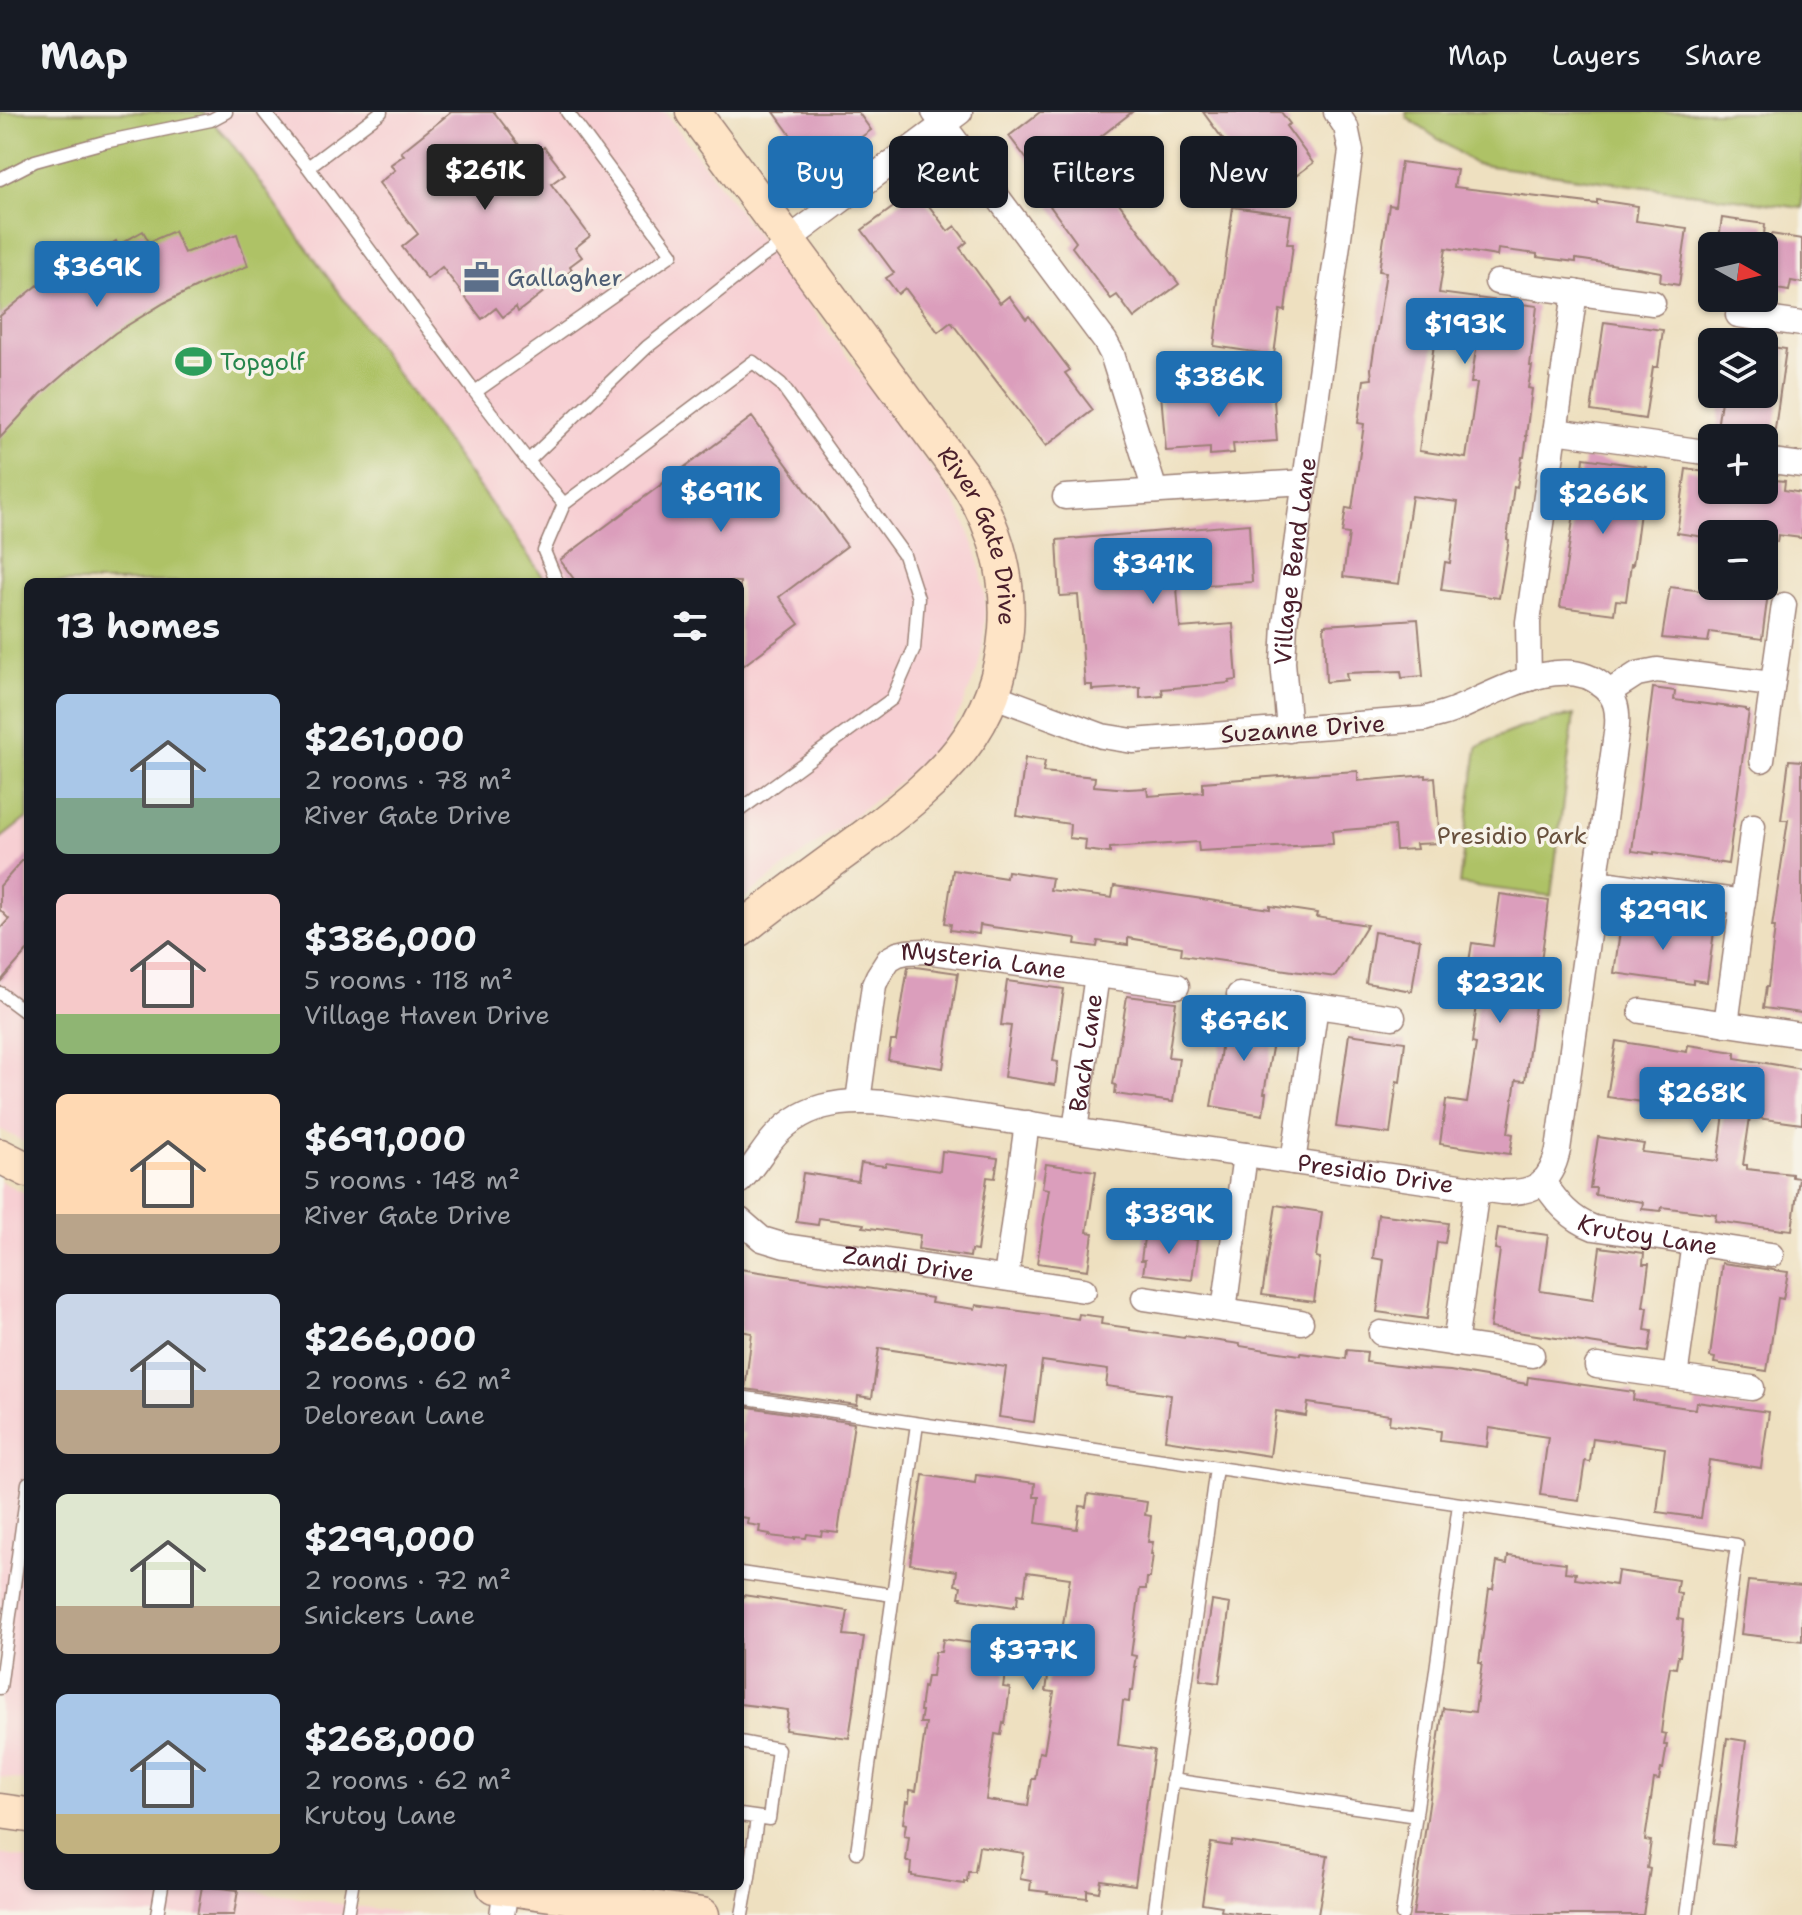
<!DOCTYPE html>
<meta charset="utf-8">
<style>
body{margin:0;font-family:"Shantell Sans",sans-serif;background:#242831;color:#f1f3f6;height:100vh;display:flex;flex-direction:column;font-size:30px;white-space:nowrap}
*{box-sizing:border-box;margin:0}
p{font-size:26px;color:#9ea1a6}
.icon{flex:none;width:44px;height:44px;fill:none;stroke:currentColor;stroke-width:2;stroke-linecap:round;stroke-linejoin:round}
.map{position:relative;flex:1;overflow:hidden}
.drawer{position:absolute;left:24px;top:466px;width:720px;height:1312px;display:flex;flex-direction:column;background:#171b24;border-radius:12px;box-shadow:0 2px 6px #0004}
.drawer>*{flex:none}
.banner{position:absolute;left:768px;top:24px;width:760px;height:72px;display:flex;gap:16px}
.needle{width:52px;rotate:98deg}
.tools{position:absolute;left:1698px;top:120px;display:grid;gap:16px}
.tools a{display:grid;place-items:center;width:80px;height:80px;border-radius:12px;background:#171b24;box-shadow:0 2px 6px #0004;font-size:40px}
.price{position:absolute;translate:-50% -68px;padding:0 18px;border-radius:8px;background:#1f6fb2;color:#fff;font-size:26px;line-height:52px;filter:drop-shadow(0 2px 4px #0008)}
.price::after{content:'';position:absolute;left:50%;top:48px;width:24px;height:18px;margin-left:-12px;background:inherit;clip-path:polygon(0 0,100% 0,50% 100%)}
.price.active{background:#222;color:#fff}
ul{padding:0;list-style:none}
li{display:flex;align-items:center;gap:24px;height:200px;padding:0 32px}
li span{display:grid;place-items:center;flex:none;width:224px;height:160px;border-radius:12px;color:#555}
li>.icon{margin-inline-start:auto}
span .icon{width:96px;height:96px;fill:#fffc;stroke-width:1}
li b{font-size:34px}
h2{display:flex;justify-content:space-between;align-items:center;height:96px;padding:0 32px;font-size:34px}
.tag{padding:0 28px;border-radius:12px;background:#171b24;box-shadow:0 2px 6px #0004;font-size:28px;line-height:72px}
.tag.active{background:#1f6fb2;color:#fff}
header{display:flex;align-items:center;gap:48px;box-sizing:border-box;height:112px;padding:0 40px;background:#171b24;border-bottom:2px solid #363941}
header strong{font-size:38px}
nav{display:flex;gap:44px;margin-inline-start:auto;font-size:28px}
.map>svg:first-child{display:block}
.built{fill:#f7cfd3}
.green{fill:#aec266;stroke:#7c7048;stroke-width:2}
.building{fill:#db9ebc;fill-rule:evenodd}
.lines{fill:none;stroke-linecap:round;stroke-linejoin:round}
.lane-casing{stroke:#9c8076;stroke-width:15}
.street-casing{stroke:#9c8076;stroke-width:27}
.secondary-casing{stroke:#9c8076;stroke-width:37}
.lane{stroke:#fff;stroke-width:12}
.street{stroke:#fff;stroke-width:24}
.secondary{stroke:#fee4c6;stroke-width:34}
.labels{text-anchor:middle;stroke-width:7;stroke-linejoin:round;paint-order:stroke}
.service-label{font-size:24px;fill:#4e5e75;stroke:#f7f3e8;text-anchor:start}
.leisure-label{font-size:24px;fill:#27864d;stroke:#f7f3e8;text-anchor:start}
.street-label{font-size:24px;fill:#4a1f2b;stroke:#f7f3e8}
.park-label{font-size:24px;fill:#68503d;stroke:#f7f3e8}
</style>
<header>
<strong>Map</strong>
<nav><a>Map</a><a>Layers</a><a>Share</a></nav>
</header>
<div class="map">
<svg width="1802" height="1803" viewBox="0 0 1802 1803">
<rect width="100%" height="100%" fill="#f7f3e8"/>
<filter id="ink" filterUnits="userSpaceOnUse"><feTurbulence type="fractalNoise" baseFrequency=".0125" numOctaves="2"/><feDisplacementMap in="SourceGraphic" scale="16" xChannelSelector="R" yChannelSelector="G"/><feConvolveMatrix kernelMatrix="1 2 1 2 8 2 1 2 1" color-interpolation-filters="sRGB"/></filter>
<filter id="wash" filterUnits="userSpaceOnUse"><feTurbulence type="fractalNoise" baseFrequency=".006" numOctaves="4" result="noise"/><feDisplacementMap in="SourceGraphic" scale="32" xChannelSelector="R" yChannelSelector="G"/><feGaussianBlur stdDeviation="1.8" result="paint"/><feColorMatrix in="noise" values="0 0 0 0 0 0 0 0 0 0 0 0 0 0 0 0 0 1.4 0 .05"/><feComposite in="paint" operator="in"/></filter>
<g filter="url(#wash)">
<rect width="100%" height="100%" fill="#eee0c0"/>
<path class="built" d="M0,0H665L938,366L955,390L966,412L975,436L981,460L985,487V508L983,532L977,559L962,595L949,619L935,637L902,668L740,789V470H28V1032L0,1017Z
M0,1069L28,1083V1669L0,1665Z
M0,1742L28,1747V1774H218L417,1803H0Z"/>
<path class="green" d="M0,0H203L230,29L547,470H28V705L0,727Z
M1406,0H1802V96L1475,52L1407,6Z
M1574,603L1551,784L1459,772L1477,636C1506,618 1540,609 1574,603Z"/>
<g id="blocks">
<path class="building" d="M451,0H494L529,46L544,35L565,62L551,72L590,124L575,136L582,145L570,154L572,158L518,200L516,195L503,205L496,196L482,207L442,155L427,167L402,135L418,122L379,71L395,58L390,53L404,43L401,40Z
M774,0H858L871,18L816,58Z
M1040,0H1132L1081,40L1179,172L1134,206L1117,183L1111,187L1072,135L1076,130L1050,94L1058,88L1009,24Z
M1203,0H1281L1290,12L1286,14L1313,51L1266,86Z
M1401,50L1457,58L1454,75L1597,92V88L1638,94L1636,109L1687,116L1679,173L1660,170L1661,160L1638,156L1576,147V150L1537,145V142L1498,137L1497,144L1446,136L1439,181L1537,194L1530,254H1532L1528,276L1532,277L1526,324H1527L1524,345H1522L1517,375L1514,374L1507,427L1509,428L1499,486L1441,478L1445,450L1450,451L1458,390L1412,384L1399,472L1343,465L1349,422L1342,421L1346,396L1352,397L1364,312L1358,311L1364,268L1372,267L1371,257L1386,160L1379,159L1389,93L1395,94ZM1436,218L1478,224L1471,271H1477L1466,346L1419,339Z
M917,78L948,119L955,114L967,130L960,136L1000,191L1009,184L1026,207L1029,204L1070,258L1065,261L1093,298L1046,334L951,210L938,220L905,176L898,182L886,166L894,161L862,118Z
M1233,95L1291,103L1287,132H1293L1288,174L1285,199L1280,198L1274,243L1214,234Z
M1722,106L1765,112L1763,134H1718Z
M143,119L149,130L174,119L184,141L237,122L248,154L205,171L164,191L115,221L71,256L41,282L0,326V204L38,173L42,177L78,152L116,129L118,133Z
M1771,122L1802,127V171L1791,169L1789,179L1764,175Z
M1604,210L1663,218L1658,255H1653L1645,307L1591,299Z
M1764,234L1786,237L1774,324L1717,316L1722,282H1764Z
M1273,274L1277,329L1233,332L1234,341L1210,343V336L1166,339L1161,282Z
M752,305L847,434L779,485L799,512L740,556V470H576L560,448Z
M1584,346L1646,355L1633,453L1631,452L1626,489L1616,488L1614,502L1560,495L1581,355L1583,356Z
M1686,357L1712,361V378H1764V367L1785,369L1784,378L1802,381V426L1778,423L1777,430L1764,429V421L1724,416V417L1713,416L1711,426L1677,421Z
M1249,412L1252,470L1177,475L1180,516L1233,512L1237,568L1229,569L1230,571L1162,577L1163,584L1140,586V575L1092,578V573H1085L1078,483L1060,484L1057,428Z
M1730,474H1769L1762,527L1710,520L1708,530L1662,526L1670,475L1728,482Z
M1418,507L1423,564L1402,566L1401,559L1346,561L1347,568L1326,570L1324,513Z
M1653,576L1675,579L1674,588L1746,597V599H1749L1728,752L1654,740V742L1632,739Z
M1025,646L1045,649L1043,660L1095,665L1094,674L1128,677L1147,676L1148,684L1203,680V670L1308,662L1358,659V669L1426,663V666L1435,665L1440,731L1416,732L1417,737L1396,738L1394,714L1332,719L1333,732L1199,739L1198,730L1110,736V741L1085,738L1086,728L1069,726L1070,712L1017,704Z
M1789,648L1802,649V901L1763,896L1766,875H1768L1775,815H1772L1788,708H1781Z
M28,742V838L0,870V817L9,807L0,798V774Z
M953,758L1006,766L1007,759L1052,766L1050,778L1112,786L1114,774L1270,797V794L1317,801L1316,805L1367,813L1335,865L1181,843L1182,835L1128,826V833L1098,829L1097,835L1075,832L1076,826L992,815L980,813L979,822L950,818L951,812L945,811Z
M1500,782L1549,789L1525,969L1516,968L1508,1021L1513,1022L1510,1042L1440,1032L1446,988L1467,991L1476,932L1472,931L1479,877L1465,875L1472,831L1493,834Z
M1622,805L1644,808V810L1714,820L1707,870L1693,868V872L1614,861Z
M1374,820L1420,827L1412,879L1366,871Z
M908,855H916L958,861L943,956L888,948L891,929H896Z
M1007,869L1064,877L1053,949L1058,950L1055,973L1004,965L1011,914L1001,913Z
M1127,884L1176,890L1168,945L1179,946L1173,990L1115,982L1116,973L1113,972Z
M1225,900L1277,908L1264,981H1266L1263,1003L1211,994L1220,944Z
M1349,922L1405,930L1400,970L1397,969L1390,1022L1336,1015Z
M1616,929L1687,940L1688,933L1735,940V946L1802,957V1012L1750,1005L1743,1053H1747V1057L1792,1062V1065L1799,1066L1792,1118L1783,1117V1118L1715,1109L1716,1102L1662,1095L1661,1099L1642,1097L1643,1090L1595,1083L1596,1076H1590L1598,1025L1644,1032L1642,1040L1718,1049L1724,1001L1712,1000L1713,995L1650,986L1649,991L1607,985Z
M942,1039L998,1046L995,1066L987,1065L977,1139L971,1138L970,1145L918,1137L920,1123L863,1115L864,1112L819,1106L818,1113L796,1110L803,1061L858,1069L861,1051L885,1054L886,1051L940,1059Z
M1046,1052L1096,1059L1087,1120L1093,1121L1088,1158L1037,1151L1049,1077L1042,1076Z
M1276,1093L1322,1100L1316,1145L1320,1146L1314,1190L1262,1183Z
M1378,1102L1448,1111L1445,1131L1437,1130L1427,1207L1377,1200L1384,1148L1373,1146Z
M1498,1116L1548,1123L1540,1179L1593,1187L1600,1135L1644,1141L1643,1152H1649L1643,1195H1648L1645,1218L1652,1219L1649,1240L1490,1216L1500,1138L1495,1137Z
M1145,1119L1197,1128L1192,1168L1143,1162L1145,1148H1141Z
M1722,1151L1788,1160L1783,1187L1778,1186L1767,1259L1714,1251L1715,1246L1710,1245Z
M740,1157L932,1186L931,1191L975,1197L976,1193L1078,1207L1079,1202L1102,1205L1101,1212L1130,1216V1218L1184,1226L1185,1224L1240,1232V1234L1300,1243V1241L1346,1247L1347,1238L1367,1240L1366,1250L1420,1257L1450,1259L1527,1272L1528,1265L1549,1268L1634,1280L1633,1288L1695,1297L1696,1290L1769,1300L1761,1356L1709,1348L1701,1406L1657,1400L1665,1336L1593,1326L1590,1350L1585,1349L1579,1388L1540,1383L1548,1325L1489,1316L1487,1335L1440,1329L1441,1319L1389,1312L1390,1303L1308,1291L1306,1304L1276,1299L1270,1344L1165,1328L1171,1283L1106,1274L1108,1258L1042,1249L1034,1310L999,1305L1006,1255L879,1236L872,1286L858,1284L857,1293L745,1277L752,1221L740,1219Z
M742,1294L854,1311L838,1421L822,1419L821,1424L807,1422L806,1426L795,1425V1427L769,1424L770,1422L759,1420L760,1414L747,1412L748,1406L740,1405V1350L744,1321L740,1320Z
M923,1363L975,1371L976,1363L1035,1371L1034,1385H1039L1036,1411L1077,1417L1080,1394L1086,1395L1088,1382L1147,1390L1145,1403L1151,1404L1148,1430H1153L1151,1442H1153L1150,1466H1147L1146,1477H1140L1131,1543L1136,1544L1134,1555H1136L1133,1579H1130L1129,1590L1123,1589L1118,1633L1154,1638L1135,1773L1101,1768L1099,1780L1087,1778V1786L1047,1782L1048,1780L1030,1778L1031,1769L1020,1767L1024,1741L979,1734L975,1760H968L967,1770L964,1769V1772L912,1764V1762H910L911,1750L906,1749L909,1725L904,1724L906,1712L903,1711L906,1689L909,1690L910,1678L916,1679L926,1611H920L922,1599H920L923,1575L925,1576L927,1564H932L935,1540H941L943,1527L1003,1535L1001,1548L1007,1549L1003,1575L1010,1576L1005,1612L1003,1611L1001,1623L995,1622L986,1688L1028,1694L1032,1667H1035L1039,1640L1044,1641L1054,1580L1046,1579L1051,1544H1053L1055,1533H1060L1070,1466L1027,1460L1024,1483L1018,1482L1017,1493H1014V1495L961,1487L962,1485H959L961,1474L955,1473L957,1459L910,1452Z
M1508,1444L1566,1451L1565,1460L1576,1461L1575,1467L1616,1473L1618,1459L1678,1468L1676,1481L1681,1482L1678,1507L1683,1508L1682,1519L1683,1520L1680,1544H1678L1676,1556L1670,1555L1666,1580L1661,1621L1666,1622L1664,1633H1667L1663,1657H1661L1659,1668L1654,1667L1645,1728L1651,1729L1647,1756L1650,1757L1643,1803H1413L1443,1596L1475,1600L1482,1551H1479L1489,1477H1493L1497,1450L1507,1452Z
M1748,1469L1802,1474V1529L1741,1522Z
M743,1483L848,1499L844,1523L864,1525L849,1626L785,1618L788,1598L740,1592V1503Z
M1212,1489L1230,1492L1219,1571L1200,1568Z
M1727,1626L1746,1629L1733,1734L1713,1732Z
M1232,1729L1328,1743L1318,1803H1250L1221,1799L1222,1794L1202,1791L1211,1731L1231,1734Z
M202,1774L238,1778L234,1803H197Z"/>
</g>
</g>
<g filter="url(#ink)">
<use href="#blocks" fill-opacity="0" stroke="#9c8076" stroke-width="2"/>
<g class="lines">
<defs>
<path id="lane" d="M264,0L308,55L381,0
M567,0L672,142L475,280L528,349L647,235L762,145L786,129
M308,55L475,280
M0,67L35,49L104,30L211,8L226,0
M528,349L564,392L753,250L781,272L904,443L918,486L914,537L892,587L740,698
M557,470L544,439L564,392
M0,881L28,902
M746,1286L1737,1433L1687,1803
M740,1461L893,1483
M0,1576L28,1371
M740,1630L778,1637L769,1707L740,1703
M1172,1668L1416,1704
M857,1740L917,1312
M157,1803L162,1774
M347,1803L352,1774
M742,1803L749,1765L757,1706
M1154,1803L1216,1356
M1402,1803L1459,1392"/>
<g id="street">
<path d="M934,0L1105,229L1112,242L1155,379"/>
<path d="M788,128L960,0"/>
<path d="M1497,170L1653,191"/>
<path d="M1738,203L1802,212"/>
<path d="M1555,319L1712,341"/>
<path d="M1764,348L1802,353"/>
<path d="M1065,385L1305,370"/>
<path d="M1529,567L1528,510L1575,180"/>
<path d="M1609,580L1637,562L1657,558L1772,572"/>
<path id="s1" d="M1289,618L1283,550L1285,512L1351,39L1346,15L1336,0"/>
<path d="M1762,648L1784,493"/>
<path d="M1595,770L1743,790"/>
<path d="M1239,883L1393,905"/>
<path d="M1641,899L1802,923"/>
<path d="M1726,912L1753,714"/>
<path id="s2" d="M858,989L874,873L878,864L889,847L898,842L907,840L925,839L1177,874"/>
<path id="s3" d="M1075,1018L1097,863"/>
<path d="M1293,1050L1316,894"/>
<path id="s4" d="M740,1069C752,1057 760,1043 771,1029C801,992 840,987 885,991L1501,1080C1534,1082 1551,1071 1558,1038L1617,614C1618,598 1616,586 1604,575C1564,538 1494,582 1454,598C1444,602 1434,604 1424,607L1133,629L1102,624L992,583"/>
<path id="s5" d="M1543,1070C1557,1090 1570,1107 1594,1116L1771,1143"/>
<path id="s6" d="M740,1108L762,1127L785,1134L1084,1178"/>
<path d="M1006,1166L1027,1011"/>
<path d="M1144,1186L1301,1210"/>
<path d="M1224,1198L1245,1043"/>
<path d="M1381,1221L1532,1243"/>
<path d="M1455,1232L1477,1077"/>
<path d="M1597,1254L1752,1276"/>
<path d="M1675,1265L1694,1131"/>
<path d="M502,1803L506,1776"/>
</g>
<g id="secondary">
<path id="s7" d="M693,0L969,373C996,417 1010,466 1006,518C998,618 942,666 867,723C825,754 781,785 740,818"/>
<path d="M0,1044L28,1058"/>
<path d="M0,1699L28,1703"/>
<path d="M494,1774L702,1803"/>
</g>
</defs>
<use href="#lane" class="lane-casing"/>
<use href="#street" class="street-casing"/>
<use href="#secondary" class="secondary-casing"/>
<use href="#lane" class="lane"/>
<use href="#street" class="street"/>
<use href="#secondary" class="secondary"/>
</g>
</g>
<defs>
<symbol id="office-bare" viewBox="-9 -9 18 18"><path d="M-6-3h4V-5.5h4V-3h4V5H-6ZM-1-4.5V-3h2v-1.5ZM-6 0V1H6V0Z" fill="#5c6f8a" stroke="#f7f3e8" stroke-width="2.5" paint-order="stroke"/></symbol>
<symbol id="stadium-bare" viewBox="-9 -9 18 18"><path d="M0-5a6.5 5 0 1 0 0 10a6.5 5 0 1 0 0-10ZM-3.5-1.8h7v3.6h-7Z" fill="#2e9e5b" stroke="#f7f3e8" stroke-width="2.5" paint-order="stroke"/></symbol>
</defs>
<g fill-rule="evenodd">
<use href="#office-bare" x="456" y="140" width="51" height="51"/>
<use href="#stadium-bare" x="168" y="224" width="51" height="51"/>
</g>
<g class="labels">
<g class="service-label">
<text x="507" y="174">Gallagher</text>
</g>
<g class="leisure-label">
<text x="220" y="258">Topgolf</text>
</g>
<g class="street-label">
<text dy="8" stroke="none"><textPath href="#s7" startOffset="516">River Gate Drive</textPath></text>
<text dy="8" stroke="none"><textPath href="#s1" startOffset="170">Village Bend Lane</textPath></text>
<text transform="translate(1303 617) rotate(-4)" y="8">Suzanne Drive</text>
<text dy="8" stroke="none"><textPath href="#s2" startOffset="244">Mysteria Lane</textPath></text>
<text dy="8" stroke="none"><textPath href="#s3" startOffset="78">Bach Lane</textPath></text>
<text dy="8" stroke="none"><textPath href="#s4" startOffset="672">Presidio Drive</textPath></text>
<text dy="8" stroke="none"><textPath href="#s5" startOffset="124">Krutoy Lane</textPath></text>
<text dy="8" stroke="none"><textPath href="#s6" startOffset="178">Zandi Drive</textPath></text>
</g>
<g class="park-label">
<text x="1512" y="732">Presidio Park</text>
</g>
</g>
</svg>
<div class="tools">
<a><svg class="needle" viewBox="-14 -14 28 28"><path d="M0-13l5 13h-10z" fill="#e53935"/><path d="M0 13l5-13h-10z" fill="#9ea1a6"/></svg></a>
<a><svg class="icon" aria-label="layers" viewBox="0 0 24 24"><path d="M12 4l9 5-9 5-9-5zM3 14l9 5 9-5"/></svg></a>
<a>+</a>
<a>−</a>
</div>
<b class="price active" style="left:485px;top:100px">$261K</b>
<b class="price" style="left:97px;top:197px">$369K</b>
<b class="price" style="left:1465px;top:254px">$193K</b>
<b class="price" style="left:1219px;top:307px">$386K</b>
<b class="price" style="left:721px;top:422px">$691K</b>
<b class="price" style="left:1603px;top:424px">$266K</b>
<b class="price" style="left:1153px;top:494px">$341K</b>
<b class="price" style="left:1663px;top:840px">$299K</b>
<b class="price" style="left:1500px;top:913px">$232K</b>
<b class="price" style="left:1244px;top:951px">$676K</b>
<b class="price" style="left:1702px;top:1023px">$268K</b>
<b class="price" style="left:1169px;top:1144px">$389K</b>
<b class="price" style="left:1033px;top:1580px">$377K</b>
<div class="banner">
<a class="tag active">Buy</a>
<a class="tag">Rent</a>
<a class="tag">Filters</a>
<a class="tag">New</a>
</div>
<section class="drawer">
<h2>13 homes<svg class="icon" aria-label="filters" viewBox="0 0 24 24"><path d="M4 7h16M4 17h16"/><circle cx="9" cy="7" r="2"/><circle cx="15" cy="17" r="2"/></svg></h2>
<ul>
<li><span style="background:linear-gradient(#a9c7e8 65%,#7fa58c 0)"><svg class="icon" aria-label="home" viewBox="0 0 24 24"><path d="M3 11l9-7 9 7M6 9v11h12V9"/></svg></span><div><b>$261,000</b><p>2 rooms · 78 m²</p><p>River Gate Drive</p></div></li>
<li><span style="background:linear-gradient(#f6c9c9 75%,#8fb573 0)"><svg class="icon" aria-label="home" viewBox="0 0 24 24"><path d="M3 11l9-7 9 7M6 9v11h12V9"/></svg></span><div><b>$386,000</b><p>5 rooms · 118 m²</p><p>Village Haven Drive</p></div></li>
<li><span style="background:linear-gradient(#ffd9b3 75%,#b9a48a 0)"><svg class="icon" aria-label="home" viewBox="0 0 24 24"><path d="M3 11l9-7 9 7M6 9v11h12V9"/></svg></span><div><b>$691,000</b><p>5 rooms · 148 m²</p><p>River Gate Drive</p></div></li>
<li><span style="background:linear-gradient(#c9d6e8 60%,#b9a48a 0)"><svg class="icon" aria-label="home" viewBox="0 0 24 24"><path d="M3 11l9-7 9 7M6 9v11h12V9"/></svg></span><div><b>$266,000</b><p>2 rooms · 62 m²</p><p>Delorean Lane</p></div></li>
<li><span style="background:linear-gradient(#dfe7d0 70%,#b9a48a 0)"><svg class="icon" aria-label="home" viewBox="0 0 24 24"><path d="M3 11l9-7 9 7M6 9v11h12V9"/></svg></span><div><b>$299,000</b><p>2 rooms · 72 m²</p><p>Snickers Lane</p></div></li>
<li><span style="background:linear-gradient(#a9c7e8 75%,#c2b280 0)"><svg class="icon" aria-label="home" viewBox="0 0 24 24"><path d="M3 11l9-7 9 7M6 9v11h12V9"/></svg></span><div><b>$268,000</b><p>2 rooms · 62 m²</p><p>Krutoy Lane</p></div></li>
</ul>
</section>
</div>
